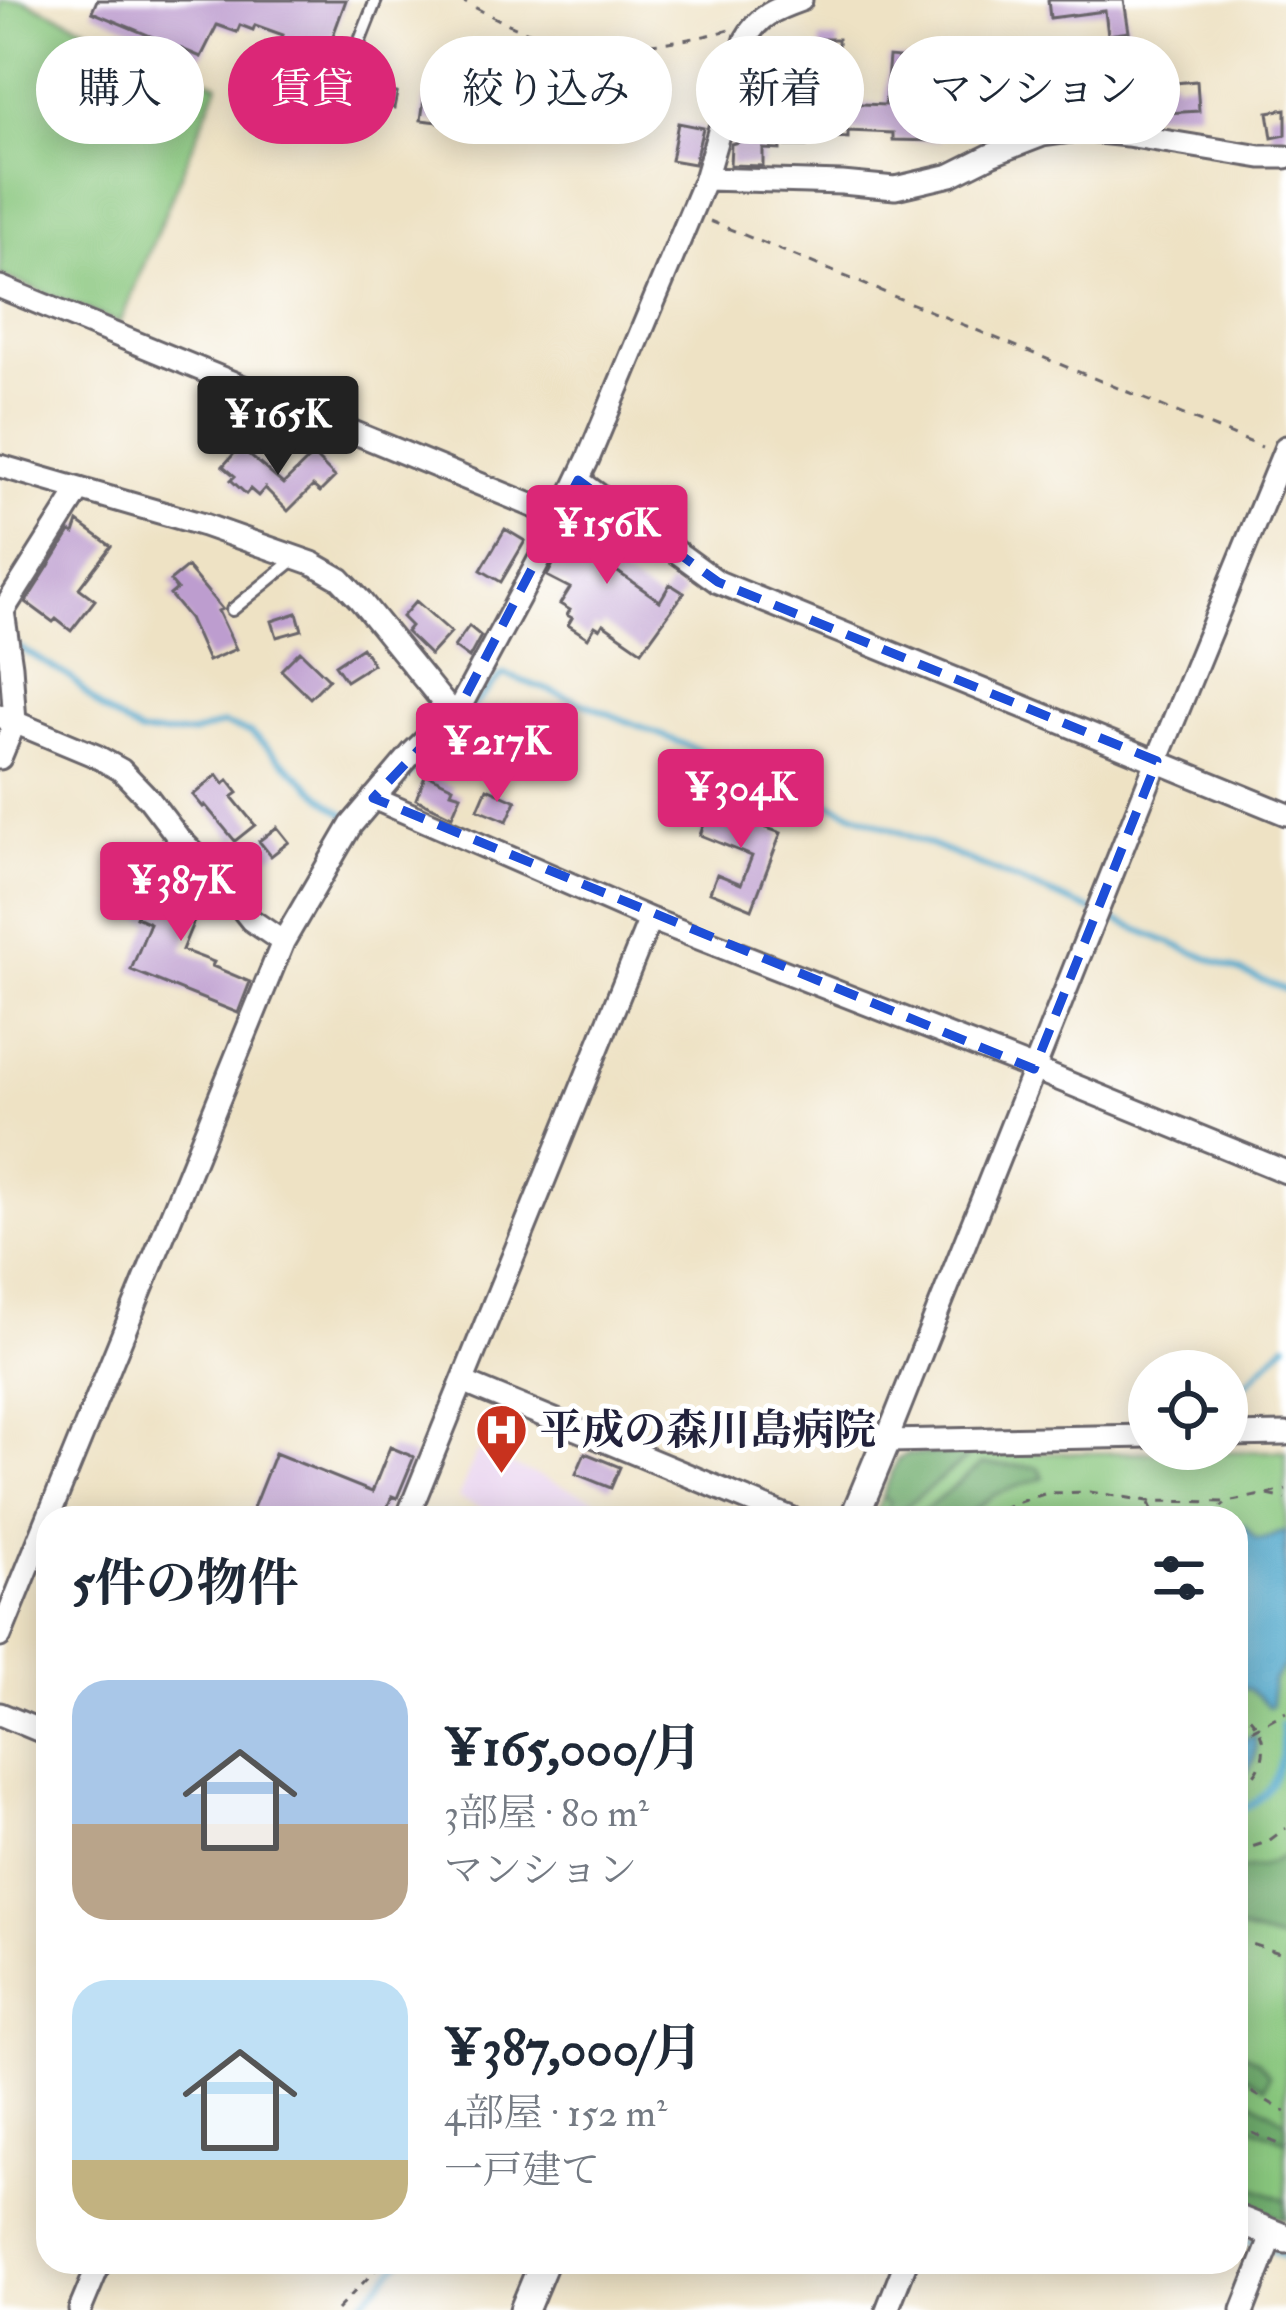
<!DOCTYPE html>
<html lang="ja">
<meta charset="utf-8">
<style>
body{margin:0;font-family:"IM FELL Double Pica","Noto Serif JP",serif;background:#f6f6f7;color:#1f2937;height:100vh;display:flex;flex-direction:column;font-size:45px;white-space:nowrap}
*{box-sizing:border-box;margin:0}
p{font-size:39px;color:#747a83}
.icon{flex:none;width:66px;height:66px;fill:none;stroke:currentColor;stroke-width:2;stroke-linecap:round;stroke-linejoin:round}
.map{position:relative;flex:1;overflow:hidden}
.details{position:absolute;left:36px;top:1506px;width:1212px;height:768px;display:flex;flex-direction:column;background:#fff;border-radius:36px;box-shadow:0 6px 30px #0003}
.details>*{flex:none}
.banner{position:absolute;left:36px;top:36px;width:1215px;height:108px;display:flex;gap:24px}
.tools{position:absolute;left:1128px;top:1350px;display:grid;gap:24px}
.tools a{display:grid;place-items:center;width:120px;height:120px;border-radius:50%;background:#fff;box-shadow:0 6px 30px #0003;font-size:60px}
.price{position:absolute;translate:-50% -102px;padding:0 27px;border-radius:12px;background:#db2777;color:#fff;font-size:39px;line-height:78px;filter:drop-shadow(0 3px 6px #0008)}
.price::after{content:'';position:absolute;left:50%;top:72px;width:36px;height:27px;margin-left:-18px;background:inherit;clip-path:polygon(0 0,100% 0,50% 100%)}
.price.selected{background:#222;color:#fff}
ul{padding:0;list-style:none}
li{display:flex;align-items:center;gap:36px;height:300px;padding:0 36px}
li span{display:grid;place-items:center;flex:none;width:336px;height:240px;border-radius:36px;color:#555}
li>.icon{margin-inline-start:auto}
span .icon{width:144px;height:144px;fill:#fffc;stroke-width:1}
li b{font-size:51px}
h2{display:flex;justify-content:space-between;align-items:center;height:144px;padding:0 36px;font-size:51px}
.pill{padding:0 42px;border-radius:54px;background:#fff;box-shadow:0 6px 30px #0003;font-size:42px;line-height:108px}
.pill.selected{background:#db2777;color:#fff}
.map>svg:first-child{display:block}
.built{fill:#e8d2ee}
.green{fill:#88c67d;stroke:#55745c;stroke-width:3}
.forest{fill:#6eab6c;stroke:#486654;stroke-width:3}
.water{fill:#4ca5c9;stroke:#376482;stroke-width:3}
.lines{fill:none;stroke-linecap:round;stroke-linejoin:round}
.stream{stroke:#4ca5c9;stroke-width:6}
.building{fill:#bd9dcf}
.service-casing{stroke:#69656b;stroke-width:16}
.minor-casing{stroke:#69656b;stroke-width:27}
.tertiary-casing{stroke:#69656b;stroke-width:33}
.path{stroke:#69656b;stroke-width:3;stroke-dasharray:9 9;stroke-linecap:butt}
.service{stroke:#fff;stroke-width:10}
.minor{stroke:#fff;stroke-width:21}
.tertiary{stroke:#fff;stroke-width:27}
.marked{fill:none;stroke:#1d4ed8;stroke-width:9;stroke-dasharray:24 15;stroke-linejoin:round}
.labels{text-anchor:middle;stroke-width:10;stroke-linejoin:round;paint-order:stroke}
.poi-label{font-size:42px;font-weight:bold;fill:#22223b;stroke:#fff;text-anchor:start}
</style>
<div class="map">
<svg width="1286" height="2310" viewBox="0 0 1286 2310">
<rect width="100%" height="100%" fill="#fff"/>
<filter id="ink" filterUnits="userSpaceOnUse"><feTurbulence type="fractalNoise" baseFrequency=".00833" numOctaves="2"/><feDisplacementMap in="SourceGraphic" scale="24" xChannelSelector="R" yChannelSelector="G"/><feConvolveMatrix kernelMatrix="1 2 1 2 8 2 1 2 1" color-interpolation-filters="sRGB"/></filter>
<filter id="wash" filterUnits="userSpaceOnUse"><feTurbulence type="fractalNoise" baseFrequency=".004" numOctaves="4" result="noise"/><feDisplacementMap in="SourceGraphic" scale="48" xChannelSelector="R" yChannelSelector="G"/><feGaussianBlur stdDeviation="2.7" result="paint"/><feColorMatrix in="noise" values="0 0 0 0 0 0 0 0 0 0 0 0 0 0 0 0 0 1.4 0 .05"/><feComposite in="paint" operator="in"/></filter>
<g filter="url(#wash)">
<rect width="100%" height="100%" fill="#eee2c4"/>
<path class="built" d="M477,1451L607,1504L601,1518H496L497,1515L458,1498Z"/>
<path class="green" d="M0,0H23L218,84L120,323L0,275Z
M1286,1451V2220L1236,2200V1518H874L897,1460L907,1454Z"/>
<path class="forest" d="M907,1454H972L899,1512L896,1518H882L890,1502L882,1497L897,1460Z
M982,1464L1038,1467L1044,1477L994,1495L962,1518H915Z
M1286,1855V1943L1236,1929V1870L1260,1867Z
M1236,2048L1258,2061L1269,2075L1265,2087L1236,2070Z
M1236,2091L1286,2121V2141L1236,2120Z
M1236,2180L1286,2200L1284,2220L1236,2200Z"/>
<path class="water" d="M1244,1525L1256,1539H1265L1286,1531V1664L1272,1681V1705L1269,1707L1250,1690L1236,1685V1551L1244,1543L1239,1526Z
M1254,1735C1259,1755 1253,1770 1236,1782L1237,1743Z"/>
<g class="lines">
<path class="stream" d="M13,644L71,678L101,709L140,734H192L223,724L251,733L334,807L350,817
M389,797L503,674L573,699L1286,990
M361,824L365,826L381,807
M1227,1403L1286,1343
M1236,1812C1275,1798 1286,1764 1281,1724
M1236,2236L1260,2246
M1273,2251L1286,2257
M354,2310L400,2262"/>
</g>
<g id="blocks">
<path class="building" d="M97,0H346L323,63L278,48L283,35L255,25L253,30L240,25L237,32L217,25L201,57L92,12Z
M1048,0H1124L1129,32L1108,35L1105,11L1050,18Z
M820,39H838L839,103L885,105L889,57L912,59L908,107L940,108L939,141L893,140V133L848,131V138L814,136L806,138V146H787L793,118L823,117Z
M980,70L997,71V90L1035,91L1033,71L1076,70L1077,78L1083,77V107L1063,108L1062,102L1022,106L1021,118H1005V122L978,121V114L941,110L946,71L980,75Z
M751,74H767L766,110L743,104Z
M1174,78V83L1197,81L1199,111L1150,114L1149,85L1159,84L1158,79Z
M362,84L397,93L394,108L382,105L381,109L365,105L366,102L358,100Z
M430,93L459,96L456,124L421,120L424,99L429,100Z
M1286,109V135L1272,138L1268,112Z
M678,123L703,128L694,164L671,160Z
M738,128L780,136V150L763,149V166L730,165L731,144L738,142Z
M250,420L266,434L250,451L235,438Z
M240,447L283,484L313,455L335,477L320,492L313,486L288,511L265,488L258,496L250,489L246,494L231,480L235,476L223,466Z
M587,515L626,540L612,568L660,601L670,584L684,593L642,651L603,624L600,629L595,626L588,638L568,625L572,618L567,615L570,610L560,604L570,588L547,576L574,524L581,527Z
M78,522L111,546L79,588L95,600L71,631L56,619L53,622L26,602L70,532L74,534Z
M505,529L525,541L501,582L481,570Z
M187,567L222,609L218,611L236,649L208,661L189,618L170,595L177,589L170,581Z
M416,601L451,632L430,655L406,632L411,626L402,617Z
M297,613L302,630L277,637L272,621Z
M469,626L481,636L469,658L454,647Z
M362,647L373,664L346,681L335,665Z
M300,651L329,679L310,698L281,670Z
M426,774L453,787L451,792L461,795L452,816L416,799Z
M217,775L224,784L228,780L238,793L232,797L255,825L235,841L205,805L203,807L193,795Z
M487,788L516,801L507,821L478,809Z
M713,801L764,821L761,826L781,833L752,909L710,892L717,874L741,884L752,856L700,835Z
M277,827L289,842L271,856L259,841Z
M156,868L207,890L205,896L209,898L202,913L198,911L182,950L214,962L212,966L250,982L238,1013L131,970L150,923L136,917Z
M390,1447L414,1457L397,1498L392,1496L383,1518H249L275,1453L372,1492Z
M585,1453L620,1467L611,1488L576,1474Z"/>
</g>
</g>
<g filter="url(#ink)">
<use href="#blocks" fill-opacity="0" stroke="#69656b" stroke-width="3"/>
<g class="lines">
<defs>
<path id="service" d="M357,48L376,0
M232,610L295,559"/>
<path id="minor" d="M705,179L842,183L895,188L951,175L991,155L1043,135L1079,130L1127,135L1261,157H1286
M0,287L560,517
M0,466L204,525L312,563L340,579L360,600L452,713
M578,480L718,582L1286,814
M0,716L96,756L121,770L149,799L178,837L215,875L251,920L283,942
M0,758L15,722L11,666L3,611L80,489
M373,798L650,919L1034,1069L1286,1172
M463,1382L791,1518
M1227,1435L1286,1434
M1149,1436L886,1441L1157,761L1286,447
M48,1518L283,942L351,825L412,753L461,705L546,547L588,459L705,179L746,39C759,15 776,9 801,0
M407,1518L650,919
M0,1636L48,1518
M0,1714L48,1734
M80,2310L100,2262
M887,2310L906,2262
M1243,2310L1273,2234"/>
<path id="tertiary" d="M854,1518L886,1441
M1236,2219L1286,2239
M524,2310L544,2262"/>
</defs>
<use href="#service" class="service-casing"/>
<use href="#minor" class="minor-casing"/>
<use href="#tertiary" class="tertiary-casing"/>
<path class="path" d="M459,0C484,11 509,27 536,34C599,51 666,47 729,30
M710,221L1262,447
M1268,1495L1286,1499
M1149,1503L1156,1518
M986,1518L1013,1504L1047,1493L1090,1492L1148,1501L1227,1502L1286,1490
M1207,1518L1225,1504
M1236,1706C1271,1728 1274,1769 1236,1790
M1236,1738L1286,1712
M1236,1852L1267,1842L1286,1828
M1236,1939L1286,1955
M1236,2083L1286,2112
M1236,2126L1286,2147
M337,2310L383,2262"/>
<use href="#service" class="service"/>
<use href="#minor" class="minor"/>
<use href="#tertiary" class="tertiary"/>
</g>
</g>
<path class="marked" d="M578,480L718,582L1157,761L1034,1069L373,798L461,705Z"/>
<defs>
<symbol id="hospital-pin" viewBox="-11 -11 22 30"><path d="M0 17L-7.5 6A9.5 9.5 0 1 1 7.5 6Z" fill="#c8321e" stroke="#fff"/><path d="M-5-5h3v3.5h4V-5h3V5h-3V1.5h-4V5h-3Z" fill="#fff"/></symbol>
</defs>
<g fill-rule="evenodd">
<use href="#hospital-pin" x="472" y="1400" width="59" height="81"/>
</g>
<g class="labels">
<g class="poi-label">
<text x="540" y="1444">平成の森川島病院</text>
</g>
</g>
</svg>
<div class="tools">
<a><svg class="icon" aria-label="locate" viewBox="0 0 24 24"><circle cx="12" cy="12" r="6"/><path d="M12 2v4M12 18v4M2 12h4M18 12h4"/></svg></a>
</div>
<b class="price selected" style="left:278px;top:478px">¥165K</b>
<b class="price" style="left:607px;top:587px">¥156K</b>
<b class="price" style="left:497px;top:805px">¥217K</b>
<b class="price" style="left:741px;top:851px">¥304K</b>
<b class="price" style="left:181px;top:944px">¥387K</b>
<div class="banner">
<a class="pill">購入</a>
<a class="pill selected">賃貸</a>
<a class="pill">絞り込み</a>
<a class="pill">新着</a>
<a class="pill">マンション</a>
</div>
<section class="details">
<h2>5件の物件<svg class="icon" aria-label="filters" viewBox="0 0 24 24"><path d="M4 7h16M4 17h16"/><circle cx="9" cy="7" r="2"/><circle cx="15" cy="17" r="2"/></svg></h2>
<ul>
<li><span style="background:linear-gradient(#a9c7e8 60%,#b9a48a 0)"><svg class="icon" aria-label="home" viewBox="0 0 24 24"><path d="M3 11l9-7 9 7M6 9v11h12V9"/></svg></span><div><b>¥165,000/月</b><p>3部屋 · 80 m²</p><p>マンション</p></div></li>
<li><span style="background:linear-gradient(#bfe0f5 75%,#c2b280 0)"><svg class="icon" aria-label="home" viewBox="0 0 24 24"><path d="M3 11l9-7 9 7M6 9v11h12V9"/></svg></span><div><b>¥387,000/月</b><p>4部屋 · 152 m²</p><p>一戸建て</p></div></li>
</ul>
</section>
</div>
